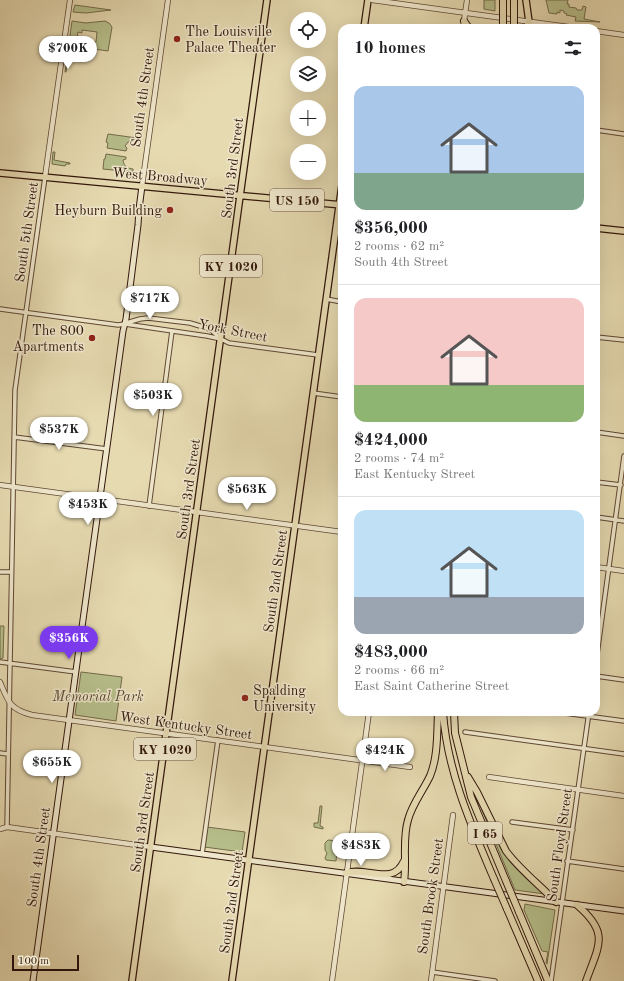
<!DOCTYPE html>
<meta charset="utf-8">
<style>
body{margin:0;font-family:"Old Standard TT",serif;background:#f6f6f6;color:#202124;height:100vh;display:flex;flex-direction:column;font-size:15px;white-space:nowrap}
*{box-sizing:border-box;margin:0}
p{font-size:13px;color:#757577}
.icon{flex:none;width:22px;height:22px;fill:none;stroke:currentColor;stroke-width:2;stroke-linecap:round;stroke-linejoin:round}
.map{position:relative;flex:1;overflow:hidden}
.sheet{position:absolute;left:338px;top:24px;width:262px;height:692px;display:flex;flex-direction:column;background:#fff;border-radius:12px;box-shadow:0 4px 16px #0002}
.sheet>*{flex:none}
.tools{position:absolute;left:290px;top:12px;display:grid;gap:8px}
.tools a{display:grid;place-items:center;width:36px;height:36px;border-radius:50%;background:#fff;box-shadow:0 4px 16px #0002;font-size:20px}
.scale{position:absolute;left:12px;bottom:10px;width:67px;box-sizing:border-box;padding-left:4px;border:2px solid #32170b;border-top:0;font-size:11px;line-height:14px;white-space:nowrap;color:#32170b;-webkit-text-stroke:3px #efe7cc;paint-order:stroke}
.price{position:absolute;translate:-50% -34px;padding:0 9px;border-radius:14px;background:#fff;color:#222;font-size:13px;line-height:26px;filter:drop-shadow(0 1px 2px #0008)}
.price::after{content:'';position:absolute;left:50%;top:24px;width:12px;height:9px;margin-left:-6px;background:inherit;clip-path:polygon(0 0,100% 0,50% 100%)}
.price.current{background:#7c3aed;color:#fff}
ul{padding:0;list-style:none}
li{display:grid;align-content:center;gap:8px;height:212px;padding:0 16px}
li+li{border-top:1px solid #e0e0e0}
li span{display:grid;place-items:center;height:124px;border-radius:12px;color:#555}
li>.icon{margin-inline-start:auto}
span .icon{width:72px;height:72px;fill:#fffc;stroke-width:1}
li b{font-size:17px}
h2{display:flex;justify-content:space-between;align-items:center;height:48px;padding:0 16px;font-size:17px}
.map>svg:first-child{display:block}
.green{fill:#b6bf8b;stroke:#746b4b;fill-rule:evenodd}
.lines{fill:none;stroke-linecap:round;stroke-linejoin:round}
.minor-casing{stroke:#5f4834;stroke-width:5.5}
.tertiary-casing{stroke:#5f4834;stroke-width:6}
.secondary-casing{stroke:#32170b;stroke-width:7}
.primary-casing{stroke:#32170b;stroke-width:8}
.motorway-casing{stroke:#32170b;stroke-width:8}
.minor{stroke:#efe7cc;stroke-width:3.5}
.tertiary{stroke:#efe7cc;stroke-width:4.5}
.secondary{stroke:#efe7cc;stroke-width:5}
.primary{stroke:#e6dab1;stroke-width:5.5}
.motorway{stroke:#e6dab1;stroke-width:6}
.motorway-bridge-casing{stroke:#32170b;stroke-width:8;stroke-linecap:butt}
.motorway-bridge{stroke:#e6dab1;stroke-width:6}
.poi-dot{fill:#8f2418;stroke:#efe7cc;stroke-width:1.5}
.labels{text-anchor:middle;stroke-width:3;stroke-linejoin:round;paint-order:stroke}
.shield{fill:#efe7cc;stroke:#6b5545;stroke-width:1}
.shield-label{font-size:13px;font-weight:bold;fill:#32170b}
.poi-label{font-size:14px;fill:#32170b;stroke:#efe7cc;text-anchor:start}
.street-label{font-size:14px;fill:#32170b;stroke:#efe7cc}
.park-label{font-size:14px;font-style:italic;fill:#5a4931;stroke:#efe7cc}
</style>
<div class="map">
<svg width="624" height="981" viewBox="0 0 624 981">
<rect width="100%" height="100%" fill="#e6dab1"/>
<filter id="stains"><feTurbulence type="fractalNoise" baseFrequency=".005" numOctaves="4"/><feColorMatrix values="0 0 0 0 .2 0 0 0 0 .09 0 0 0 0 .02 0 0 0 .5 -.17"/></filter>
<radialGradient id="worn" r=".72"><stop offset=".6" stop-color="#630" stop-opacity="0"/><stop offset="1" stop-color="#630" stop-opacity=".3"/></radialGradient>
<path class="green" d="M484,0H495V11L484,9Z
M546,0H568L567,4H569V7L576,8L577,10H582L583,6L586,7L584,19L600,22L575,21L576,17L566,15L567,14L564,13V11L560,10V13L557,12V14L549,13Z
M75,5L111,10L86,13L73,12Z
M72,21L86,23L105,21L109,23L112,27L108,51L87,48L81,50L70,48L66,72H65ZM82,30L97,32L96,42L86,39V40L77,39L78,32L82,33Z
M108,134L137,138V141L128,142L125,146L127,148L126,151L107,148L108,143L106,142Z
M53,152H55L54,160L70,163V164H66L65,166L52,164Z
M106,154L126,157V159L123,160C124,167 127,168 133,169V172L103,169L104,159H105Z
M0,626H4L3,658L0,659Z
M81,672L122,677L116,721L75,715Z
M320,806H322L320,826L323,827V829L314,827V823H318Z
M482,810L497,841L510,860L545,894L515,890Z
M207,827L245,832L242,852L204,847Z
M328,840L338,841L336,861L326,860L325,858L327,853L325,850V843Z
M525,904L555,910L547,964L546,962L548,952L542,951L524,910Z"/>
<g class="lines">
<defs>
<path id="minor" d="M596,130L624,134
M326,299L342,302
M0,309L118,325L125,324L207,336L221,339L229,343L318,355
M126,323L140,319L148,318L190,323L210,329L220,338
M596,337L624,340
M313,393L342,397
M596,432L624,436
M14,437L107,449
M596,482L621,485
M149,506L172,331
M596,517L624,521
M0,572H11
M0,662L76,672
M596,662L624,456
M596,676L624,680
M557,712L624,721
M465,732L624,754
M0,753L8,754
M512,822L573,830
M7,827L15,390L45,177
M202,854L218,740
M567,861L624,869
M432,972L495,981
M551,981L589,712"/>
<path id="tertiary" d="M372,0L576,28
M529,22L532,28
M463,28L467,0
M596,31L624,35
M45,177L70,0
M142,186L168,0
M0,485L342,532
M596,567L624,571
M0,682C8,701 9,709 32,715L410,767
M489,777L624,796
M0,829L7,827L151,847
M332,981L369,712
M431,981L453,815"/>
<path id="secondary" d="M151,847L624,911
M33,981L123,331L126,319L138,225L139,209L142,186"/>
<path id="primary" d="M526,0L529,22
M364,28L368,0
M0,173L342,205
M596,228L624,231
M132,981L267,0
M232,981L342,185"/>
<path id="motorway" d="M464,21L469,28
M526,28L529,22
M443,712C447,771 471,825 494,879
M454,712L455,733L471,797L506,881
M468,777L477,792L506,851C520,870 540,885 556,902
M346,873C366,866 393,887 404,861
M404,882C407,862 402,840 408,820C412,804 423,791 430,776C438,757 437,733 438,712
M577,905C610,933 599,945 586,981
M507,909L538,981
M519,912L548,981"/>
</defs>
<use href="#minor" class="minor-casing"/>
<use href="#tertiary" class="tertiary-casing"/>
<use href="#secondary" class="secondary-casing"/>
<use href="#primary" class="primary-casing"/>
<use href="#motorway" class="motorway-casing"/>
<use href="#minor" class="minor"/>
<use href="#tertiary" class="tertiary"/>
<use href="#secondary" class="secondary"/>
<use href="#primary" class="primary"/>
<use href="#motorway" class="motorway"/>
<defs>
<path id="motorway-bridge" d="M514,0V28
M503,28V0
M494,879L507,909
M506,881L519,912"/>
</defs>
<use href="#motorway-bridge" class="motorway-bridge-casing"/>
<use href="#motorway-bridge" class="motorway-bridge"/>
</g>
<g class="poi-dot">
<circle cx="177" cy="39" r="4"/>
<circle cx="170" cy="210" r="4"/>
<circle cx="92" cy="338" r="4"/>
<circle cx="245" cy="698" r="4"/>
</g>
<g class="labels">
<g class="shield">
<rect x="270" y="189" width="54" height="22" rx="3"/>
<rect x="200" y="255" width="62" height="22" rx="3"/>
<rect x="134" y="738" width="62" height="22" rx="3"/>
<rect x="468" y="822" width="34" height="22" rx="3"/>
</g>
<g class="shield-label">
<text x="297" y="205">US 150</text>
<text x="231" y="271">KY 1020</text>
<text x="165" y="754">KY 1020</text>
<text x="485" y="838">I 65</text>
</g>
<g class="poi-label">
<text x="185" y="36">The Louisville<tspan x="185" dy="16">Palace Theater</tspan></text>
<text x="162" y="215" text-anchor="end">Heyburn Building</text>
<text x="84" y="335" text-anchor="end">The 800<tspan x="84" dy="16">Apartments</tspan></text>
<text x="253" y="695">Spalding<tspan x="253" dy="16">University</tspan></text>
</g>
<g class="street-label">
<text transform="translate(142 97) rotate(-82)" y="5">South 4th Street</text>
<text transform="translate(232 168) rotate(-83)" y="5">South 3rd Street</text>
<text transform="translate(160 176) rotate(5)" y="5">West Broadway</text>
<text transform="translate(26 232) rotate(-82)" y="5">South 5th Street</text>
<text transform="translate(233 330) rotate(11)" y="5">York Street</text>
<text transform="translate(188 489) rotate(-82)" y="5">South 3rd Street</text>
<text transform="translate(275 581) rotate(-82)" y="5">South 2nd Street</text>
<text transform="translate(186 725) rotate(8)" y="5">West Kentucky Street</text>
<text transform="translate(142 822) rotate(-82)" y="5">South 3rd Street</text>
<text transform="translate(559 845) rotate(-82)" y="5">South Floyd Street</text>
<text transform="translate(38 857) rotate(-82)" y="5">South 4th Street</text>
<text transform="translate(430 896) rotate(-82)" y="5">South Brook Street</text>
<text transform="translate(231 902) rotate(-82)" y="5">South 2nd Street</text>
</g>
<g class="park-label">
<text x="98" y="701">Memorial Park</text>
</g>
</g>
<rect width="100%" height="100%" filter="url(#stains)"/>
<rect width="100%" height="100%" fill="url(#worn)"/>
</svg>
<div class="tools">
<a><svg class="icon" aria-label="locate" viewBox="0 0 24 24"><circle cx="12" cy="12" r="6"/><path d="M12 2v4M12 18v4M2 12h4M18 12h4"/></svg></a>
<a><svg class="icon" aria-label="layers" viewBox="0 0 24 24"><path d="M12 4l9 5-9 5-9-5zM3 14l9 5 9-5"/></svg></a>
<a>+</a>
<a>−</a>
</div>
<div class="scale">100 m</div>
<b class="price" style="left:68px;top:70px">$700K</b>
<b class="price" style="left:150px;top:320px">$717K</b>
<b class="price" style="left:153px;top:417px">$503K</b>
<b class="price" style="left:59px;top:451px">$537K</b>
<b class="price" style="left:247px;top:511px">$563K</b>
<b class="price" style="left:88px;top:526px">$453K</b>
<b class="price current" style="left:69px;top:660px">$356K</b>
<b class="price" style="left:385px;top:772px">$424K</b>
<b class="price" style="left:52px;top:784px">$655K</b>
<b class="price" style="left:361px;top:867px">$483K</b>
<section class="sheet">
<h2>10 homes<svg class="icon" aria-label="filters" viewBox="0 0 24 24"><path d="M4 7h16M4 17h16"/><circle cx="9" cy="7" r="2"/><circle cx="15" cy="17" r="2"/></svg></h2>
<ul>
<li><span style="background:linear-gradient(#a9c7e8 70%,#7fa58c 0)"><svg class="icon" aria-label="home" viewBox="0 0 24 24"><path d="M3 11l9-7 9 7M6 9v11h12V9"/></svg></span><div><b>$356,000</b><p>2 rooms · 62 m²</p><p>South 4th Street</p></div></li>
<li><span style="background:linear-gradient(#f6c9c9 70%,#8fb573 0)"><svg class="icon" aria-label="home" viewBox="0 0 24 24"><path d="M3 11l9-7 9 7M6 9v11h12V9"/></svg></span><div><b>$424,000</b><p>2 rooms · 74 m²</p><p>East Kentucky Street</p></div></li>
<li><span style="background:linear-gradient(#bfe0f5 70%,#9aa5b1 0)"><svg class="icon" aria-label="home" viewBox="0 0 24 24"><path d="M3 11l9-7 9 7M6 9v11h12V9"/></svg></span><div><b>$483,000</b><p>2 rooms · 66 m²</p><p>East Saint Catherine Street</p></div></li>
</ul>
</section>
</div>
